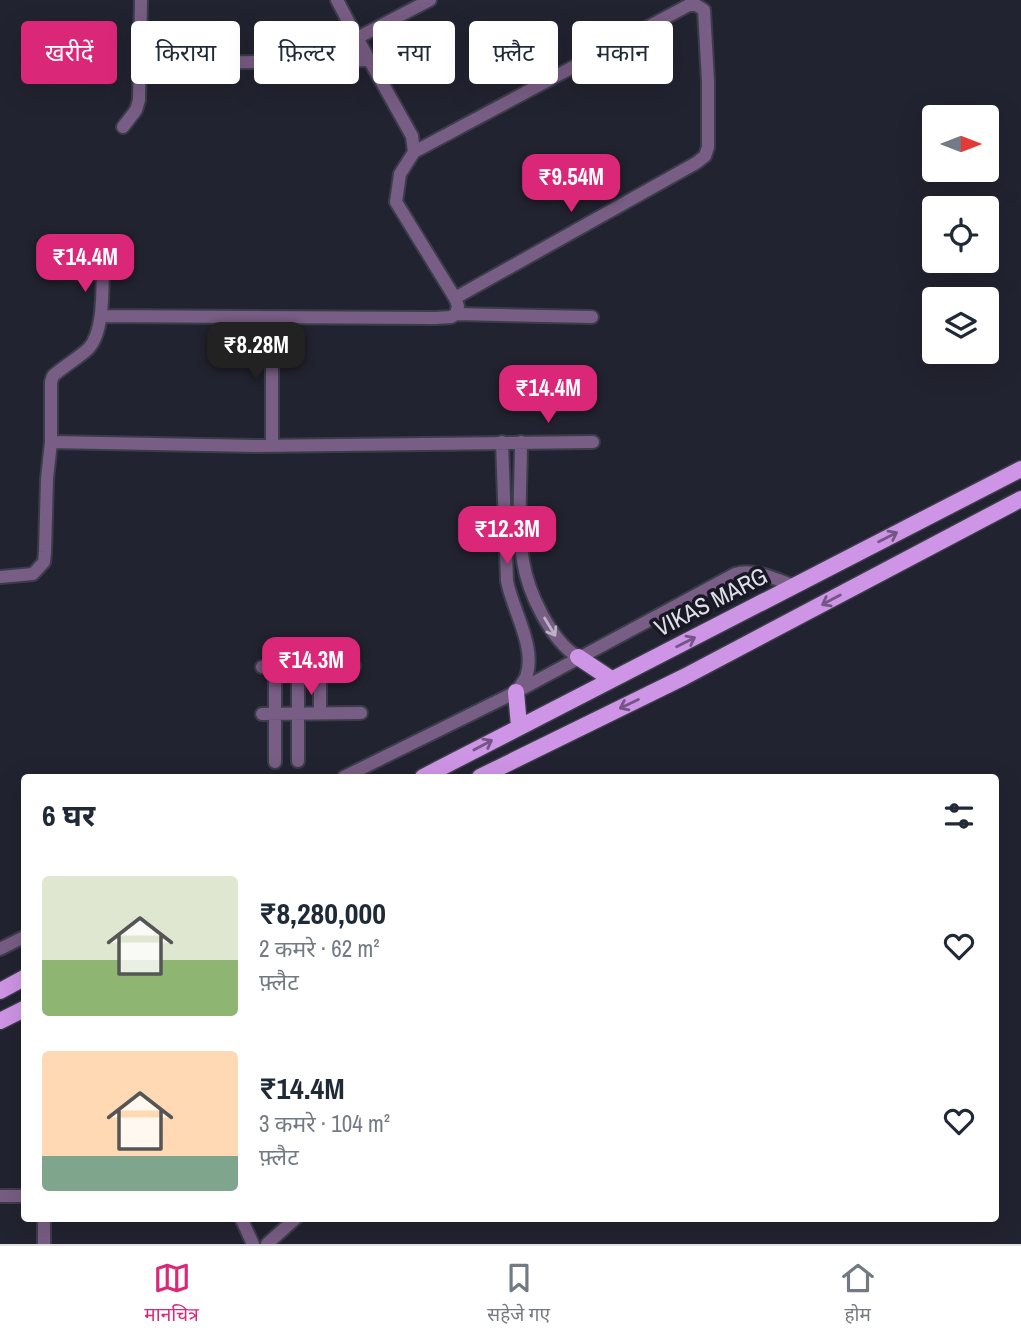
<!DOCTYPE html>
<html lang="hi">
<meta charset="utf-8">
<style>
body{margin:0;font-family:"Archivo Narrow","Noto Sans Devanagari",sans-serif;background:#f6f6f7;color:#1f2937;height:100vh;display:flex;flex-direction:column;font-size:26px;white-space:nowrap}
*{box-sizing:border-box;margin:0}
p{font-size:23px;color:#747a83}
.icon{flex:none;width:38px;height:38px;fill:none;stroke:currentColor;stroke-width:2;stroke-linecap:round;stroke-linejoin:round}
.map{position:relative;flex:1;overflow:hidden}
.details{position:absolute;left:21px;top:774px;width:978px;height:448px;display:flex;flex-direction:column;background:#fff;border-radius:7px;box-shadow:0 7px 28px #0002}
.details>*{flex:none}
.guide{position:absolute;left:21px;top:21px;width:980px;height:63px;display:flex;gap:14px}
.needle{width:46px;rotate:90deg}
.buttons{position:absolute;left:922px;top:105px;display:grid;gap:14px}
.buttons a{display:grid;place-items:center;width:77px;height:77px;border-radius:7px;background:#fff;box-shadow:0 7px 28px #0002;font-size:35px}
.price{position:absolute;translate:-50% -60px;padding:0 16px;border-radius:14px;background:#db2777;color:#fff;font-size:23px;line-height:46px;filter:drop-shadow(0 2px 4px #0008)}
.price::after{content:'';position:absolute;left:50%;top:42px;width:21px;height:16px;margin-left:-10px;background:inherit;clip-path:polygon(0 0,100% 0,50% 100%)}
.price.current{background:#222;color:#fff}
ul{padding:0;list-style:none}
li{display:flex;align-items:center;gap:21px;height:175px;padding:0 21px}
li span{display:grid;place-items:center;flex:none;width:196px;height:140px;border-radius:7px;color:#555}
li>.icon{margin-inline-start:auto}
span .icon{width:84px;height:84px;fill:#fffc;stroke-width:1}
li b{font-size:30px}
h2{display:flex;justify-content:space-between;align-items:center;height:84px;padding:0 21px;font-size:30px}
.tag{padding:0 24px;border-radius:7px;background:#fff;box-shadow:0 7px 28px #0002;font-size:24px;line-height:63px}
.tag.current{background:#db2777;color:#fff}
.tab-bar{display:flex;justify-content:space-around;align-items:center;height:98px;border-top:2px solid #e0e1e3;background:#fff;font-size:19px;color:#747a83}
.tab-bar a{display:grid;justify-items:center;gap:4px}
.tab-bar .current{color:#db2777}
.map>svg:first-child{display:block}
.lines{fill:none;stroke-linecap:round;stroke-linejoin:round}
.minor-casing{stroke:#3c3d4a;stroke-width:16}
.major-casing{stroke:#3c3d4a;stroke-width:19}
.minor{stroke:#785d84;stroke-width:12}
.major{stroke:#ce94e5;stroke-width:16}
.oneway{stroke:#745686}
.oneway2{stroke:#bab2c5}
.labels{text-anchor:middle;stroke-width:7;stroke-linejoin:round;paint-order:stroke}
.street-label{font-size:24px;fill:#dedfe8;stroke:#191926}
</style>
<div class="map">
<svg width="1021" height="1244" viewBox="0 0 1021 1244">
<rect width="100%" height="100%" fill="#222330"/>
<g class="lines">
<defs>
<path id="minor" d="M337,0L357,38
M139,64L368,60
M123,127L136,110L139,100L141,0
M414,152L689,5H696L704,10L708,81V147L705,156L696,163L455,298
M456,314L592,317
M101,316L435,318L451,317L456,314L458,306L455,298L396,202L400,174L414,152L412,136L357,38L430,0
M272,319V445
M51,442L256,446L593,442
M502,442L507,581C512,609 537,648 526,677C524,681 520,686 517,691
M521,442C521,481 517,522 523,561C528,592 550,640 578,657
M0,577L33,574L44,562L45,552L47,479L51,442V382L53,376C64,366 77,359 88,349C105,332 102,286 103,263
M298,666V761
M320,666V713
M262,667L354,666
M262,714L361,713
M275,762V667
M344,777L516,692L735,574C755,568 775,579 794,586
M0,949L24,937
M0,1196H24
M44,1218V1244
M241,1218L253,1244
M267,1244L296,1218"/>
<path id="major" d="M578,657L611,679
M516,692L519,726
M423,777L1021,469
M480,777L684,677L1021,499
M0,991L24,978
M0,1021L24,1009"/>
</defs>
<use href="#minor" class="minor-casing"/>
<use href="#major" class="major-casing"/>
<use href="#minor" class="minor"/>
<use href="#major" class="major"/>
</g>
<defs><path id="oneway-shaft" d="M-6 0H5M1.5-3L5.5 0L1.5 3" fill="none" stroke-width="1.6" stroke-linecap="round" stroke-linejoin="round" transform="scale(1.75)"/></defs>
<g class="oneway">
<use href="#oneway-shaft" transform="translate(888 537) rotate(-27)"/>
<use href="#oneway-shaft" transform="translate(831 600) rotate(152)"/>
<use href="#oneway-shaft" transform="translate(686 642) rotate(-27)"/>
<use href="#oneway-shaft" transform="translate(629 704) rotate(154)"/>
<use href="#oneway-shaft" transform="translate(483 745) rotate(-28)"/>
</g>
<use class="oneway2" href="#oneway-shaft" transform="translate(550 627) rotate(59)"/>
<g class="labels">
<g class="street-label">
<text transform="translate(711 602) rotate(-27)" y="8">VIKAS MARG</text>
</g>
</g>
</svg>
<div class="buttons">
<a><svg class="needle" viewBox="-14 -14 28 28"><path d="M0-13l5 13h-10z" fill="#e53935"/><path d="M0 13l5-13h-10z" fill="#747a83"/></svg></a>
<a><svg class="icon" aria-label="locate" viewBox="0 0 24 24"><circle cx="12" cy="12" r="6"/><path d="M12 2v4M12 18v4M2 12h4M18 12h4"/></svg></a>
<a><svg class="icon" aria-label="layers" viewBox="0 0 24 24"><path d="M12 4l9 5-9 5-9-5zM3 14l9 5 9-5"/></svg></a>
</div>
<b class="price" style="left:571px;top:214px">₹9.54M</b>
<b class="price" style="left:85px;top:294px">₹14.4M</b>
<b class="price current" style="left:256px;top:382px">₹8.28M</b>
<b class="price" style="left:548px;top:425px">₹14.4M</b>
<b class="price" style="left:507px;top:566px">₹12.3M</b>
<b class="price" style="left:311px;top:697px">₹14.3M</b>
<div class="guide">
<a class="tag current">खरीदें</a>
<a class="tag">किराया</a>
<a class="tag">फ़िल्टर</a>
<a class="tag">नया</a>
<a class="tag">फ़्लैट</a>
<a class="tag">मकान</a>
</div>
<section class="details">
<h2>6 घर<svg class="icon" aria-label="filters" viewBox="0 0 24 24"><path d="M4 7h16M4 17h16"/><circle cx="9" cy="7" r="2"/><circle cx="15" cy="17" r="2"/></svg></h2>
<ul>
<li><span style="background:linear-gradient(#dfe7d0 60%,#8fb573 0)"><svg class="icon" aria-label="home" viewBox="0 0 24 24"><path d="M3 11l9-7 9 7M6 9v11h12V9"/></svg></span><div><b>₹8,280,000</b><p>2 कमरे · 62 m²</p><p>फ़्लैट</p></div><svg class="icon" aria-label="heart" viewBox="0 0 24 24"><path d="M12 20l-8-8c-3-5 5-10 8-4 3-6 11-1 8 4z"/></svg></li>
<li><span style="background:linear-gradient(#ffd9b3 75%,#7fa58c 0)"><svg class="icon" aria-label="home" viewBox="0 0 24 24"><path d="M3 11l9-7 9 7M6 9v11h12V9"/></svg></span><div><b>₹14.4M</b><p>3 कमरे · 104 m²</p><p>फ़्लैट</p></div><svg class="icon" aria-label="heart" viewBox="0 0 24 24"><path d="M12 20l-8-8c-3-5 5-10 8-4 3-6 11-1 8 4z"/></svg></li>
</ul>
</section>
</div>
<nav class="tab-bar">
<a class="current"><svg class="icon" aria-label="map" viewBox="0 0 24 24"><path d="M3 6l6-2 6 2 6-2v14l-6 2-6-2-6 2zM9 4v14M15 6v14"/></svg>मानचित्र</a>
<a><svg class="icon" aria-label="saved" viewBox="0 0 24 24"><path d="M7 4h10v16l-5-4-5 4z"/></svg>सहेजे गए</a>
<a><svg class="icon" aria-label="home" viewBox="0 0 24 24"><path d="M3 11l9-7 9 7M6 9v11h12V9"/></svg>होम</a>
</nav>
